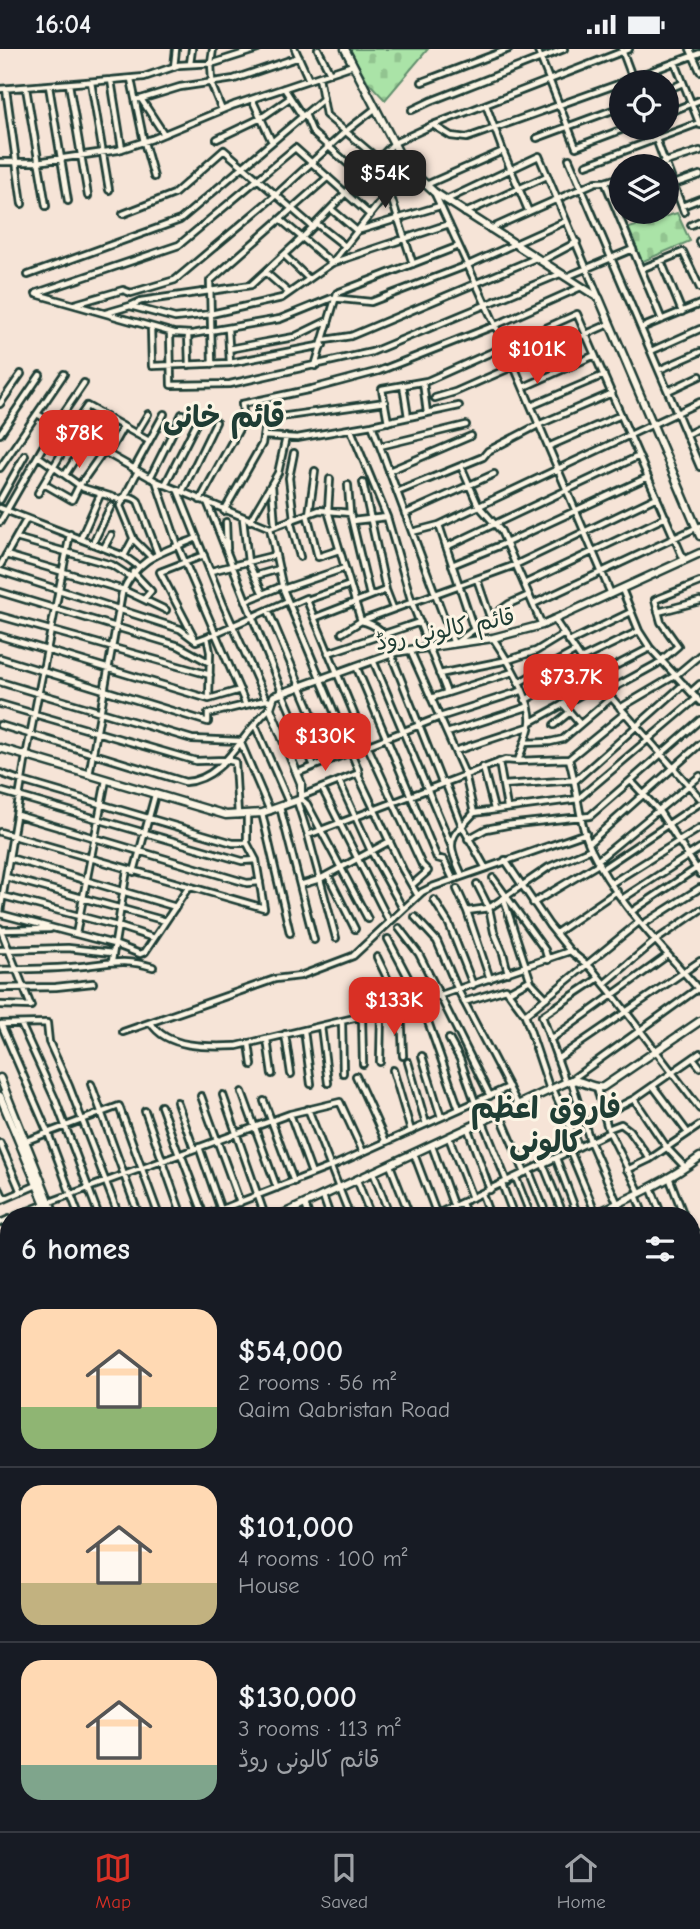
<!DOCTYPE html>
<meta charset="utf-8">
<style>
body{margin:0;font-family:"Comic Neue","Playpen Sans Arabic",sans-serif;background:#20242c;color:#f1f3f6;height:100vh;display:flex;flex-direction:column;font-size:26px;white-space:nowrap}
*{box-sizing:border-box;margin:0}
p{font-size:23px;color:#9ea1a6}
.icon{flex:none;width:38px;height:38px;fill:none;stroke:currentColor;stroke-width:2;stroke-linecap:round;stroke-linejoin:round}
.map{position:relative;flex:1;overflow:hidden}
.side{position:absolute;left:0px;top:1158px;width:700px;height:625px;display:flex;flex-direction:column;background:#171b24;border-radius:28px 28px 0 0;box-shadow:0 2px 5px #0004}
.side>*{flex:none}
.controls{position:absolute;left:609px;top:21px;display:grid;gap:14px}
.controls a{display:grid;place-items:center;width:70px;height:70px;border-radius:50%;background:#171b24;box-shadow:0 2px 5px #0004;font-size:35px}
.price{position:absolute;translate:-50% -60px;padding:0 16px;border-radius:14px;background:#d93025;color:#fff;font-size:23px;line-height:46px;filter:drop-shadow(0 2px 4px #0008)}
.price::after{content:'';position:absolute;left:50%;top:42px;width:21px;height:16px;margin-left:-10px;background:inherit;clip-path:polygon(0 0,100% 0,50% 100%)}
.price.current{background:#222;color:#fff}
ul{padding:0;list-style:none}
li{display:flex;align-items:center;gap:21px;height:175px;padding:0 21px}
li+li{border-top:2px solid #363941}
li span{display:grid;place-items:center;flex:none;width:196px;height:140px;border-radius:21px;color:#555}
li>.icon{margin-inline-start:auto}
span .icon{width:84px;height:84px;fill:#fffc;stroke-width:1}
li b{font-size:30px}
h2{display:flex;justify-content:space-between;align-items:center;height:84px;padding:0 21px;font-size:30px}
.status{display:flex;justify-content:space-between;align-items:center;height:49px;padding:0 35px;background:#171b24;direction:ltr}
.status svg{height:19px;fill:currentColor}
.dock{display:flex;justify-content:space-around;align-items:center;height:98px;border-top:2px solid #363941;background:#171b24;font-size:19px;color:#9ea1a6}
.dock a{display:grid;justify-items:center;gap:4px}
.dock .current{color:#d93025}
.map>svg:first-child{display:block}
.cemetery{fill:url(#cemetery-stones);stroke:#64906e;stroke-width:2}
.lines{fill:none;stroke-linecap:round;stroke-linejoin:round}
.stream{stroke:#6b9bad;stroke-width:2}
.street-casing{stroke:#1f3d34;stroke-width:10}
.secondary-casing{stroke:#1f3d34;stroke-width:11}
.primary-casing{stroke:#1f3d34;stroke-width:12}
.street{stroke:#fcf5e5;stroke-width:4.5}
.secondary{stroke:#fcf5e5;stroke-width:6}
.primary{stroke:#f8deab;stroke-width:7}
.labels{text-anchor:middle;stroke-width:6;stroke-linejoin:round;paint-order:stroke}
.street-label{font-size:23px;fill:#1f3d34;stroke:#fcf5e5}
.district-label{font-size:30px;font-weight:bold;fill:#1f3d34;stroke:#fcf5e5}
</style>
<div class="status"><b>16:04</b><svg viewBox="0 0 49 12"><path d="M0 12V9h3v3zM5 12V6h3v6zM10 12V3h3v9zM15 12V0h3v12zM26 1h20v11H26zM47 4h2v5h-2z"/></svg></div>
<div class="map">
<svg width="700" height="1782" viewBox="0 0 700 1782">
<defs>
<pattern id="cemetery-stones" width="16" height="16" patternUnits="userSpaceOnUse" patternTransform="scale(1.75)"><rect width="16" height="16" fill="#aae3a7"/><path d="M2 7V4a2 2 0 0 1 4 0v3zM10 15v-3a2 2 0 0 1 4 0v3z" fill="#92c490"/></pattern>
</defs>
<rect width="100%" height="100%" fill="#f6e4d7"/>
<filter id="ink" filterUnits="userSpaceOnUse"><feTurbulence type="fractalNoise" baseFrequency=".0143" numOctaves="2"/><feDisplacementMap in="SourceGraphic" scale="14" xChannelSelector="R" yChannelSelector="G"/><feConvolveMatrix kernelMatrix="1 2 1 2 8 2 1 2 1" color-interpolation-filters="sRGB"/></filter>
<g filter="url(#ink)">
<path class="cemetery" d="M349,0H428L385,51L368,33Z
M677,164L690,192L641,213L626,180Z"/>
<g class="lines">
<path class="stream" d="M0,1719L9,1722
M84,1774L95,1782"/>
<defs>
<path id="street" d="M295,0L309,31
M318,0L330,24
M537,0L576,98L626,79
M690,0L700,22
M622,1L634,33
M675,13L700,76
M190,15L192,0
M174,18L176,0
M319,28L326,66L378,110
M131,30L144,93L154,128
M210,32L222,61
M212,32L211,14L213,0
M91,33L109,141
M422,33L509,0
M622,33L700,4
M69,35L88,147
M49,37L68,152
M26,39L46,157
M284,39L302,67
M0,40L111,31
M6,40L22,155
M667,41L683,34
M139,50H141L164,85
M141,50L180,38L234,30L299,8
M252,50L272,93
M486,56L503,102
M412,61L431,52L564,0
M667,64L700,51
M305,65L313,84L362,127
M433,76L451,87L467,89L621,34
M652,79L665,114
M537,89L621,58
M217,90L261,69L290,49
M122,100L111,31L144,28L179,16L214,14L258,0
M569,110L700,418
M0,113H37L118,101L152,90L234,56L353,16
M586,116L699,74
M653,117L700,102
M667,118L684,163
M605,133L662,271
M674,135L700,126
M426,136L503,102L528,161
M389,142L413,215
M435,145L514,317L611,545
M446,151L539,107L599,249
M682,157L700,150
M331,160L357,182L440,157
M465,164L547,127
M123,165L174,145L224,101L313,178
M281,171L332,214L449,175
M317,175L345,197
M691,176L700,172
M490,180L596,133H605L621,128
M699,192L700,194
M284,206L309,230
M541,212L577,193
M661,212L682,263
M641,220L683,203L700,239
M265,223L289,244
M28,226L180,171L323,50
M566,228L633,200
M37,244L179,196L295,99L370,166
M36,245L174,284L192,285L280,270L332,249L371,253L468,216L566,172
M75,255L123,241L131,244L175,231L276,146L345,83L376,59
M130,257L141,252L251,236L302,189L394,94L433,76L629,0
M106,264L130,257L175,269L211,265L282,249L332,214L407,119
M151,278L152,317L230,314L323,296
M641,279L700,255
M228,280L230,314
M170,283L171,336L230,335L372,303L560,225
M188,285L189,316
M325,291L351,287L536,209
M229,300L294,288L329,271
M651,302L700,280
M212,315L210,232L328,128
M315,317L337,244L459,197
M659,321L700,303
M423,333L427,364
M403,336L408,368
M524,338L595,306
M668,342L700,327
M435,349L455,343L609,275
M0,355L21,325
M531,357L604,326
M37,365L156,432L270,479L319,461L350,464
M388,373L382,340L427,332L577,265L684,511
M372,376L454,595L509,555L529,546
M351,381L387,468L412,554L447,644
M0,385L40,326
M136,385L148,365
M686,386L700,379
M264,387L297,389L372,376L459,357
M380,397L466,376
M550,397L621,366
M98,400L113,372
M108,405L123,378
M38,407L83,439L119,450C125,447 132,447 138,452L158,505
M461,417L478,456L501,482L542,576
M0,419L64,325
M134,420L164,365
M138,422L120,457L134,491L151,508
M389,422L471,387
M65,426L103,366
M150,429L182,365
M330,430L328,462L361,572C380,576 387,588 400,603
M156,432L178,497L246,656
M363,434L386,541L393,559
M44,435L72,451L79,437L103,403
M165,436L199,369
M272,436L275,477
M348,436L350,464L370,547
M178,442L224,557L266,651L269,652
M182,443L216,373
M397,443L483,408L488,402L540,375L612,344
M38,444L69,392V383L87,357L149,392
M0,451L25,406
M200,451L244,371L242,355L312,340L379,322L496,276L581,238
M208,455L282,643L314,717
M0,459L124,507L138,517
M224,462L262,395L266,370L385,353
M307,465L318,508L339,501
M309,465L315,422
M405,465L494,425
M243,470L248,513L263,545
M294,470L289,429L294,404
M290,471L300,508
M250,472L278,424L286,388
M352,472L387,468
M0,473L56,375L84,334
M226,473L227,500
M439,476L474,581
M270,479L283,540L358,720L359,728L403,821L418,847
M412,483L439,476L700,353
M16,489L112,516L129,527
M81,489L101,444
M93,494L111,457
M446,498L639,407
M104,499L111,486
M6,506L124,541L166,561
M124,507L133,490
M452,516L506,494L648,428
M0,517L26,471
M0,522L180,580L196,592L207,588
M211,522L276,506
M133,523L151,542L144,550
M255,527L279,520
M477,530L490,568
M524,535L666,468
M283,540L345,519
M622,540L639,582L650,599L700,653
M0,543L179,597L210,614
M307,551L350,536
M246,552L282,537
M533,555L700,477
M290,556L306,549L367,696L422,816L428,822L412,836
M268,561L331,710
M658,563L700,552
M0,567L210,626
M314,569L386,541
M554,570L594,629L700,749
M342,584L361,572L515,516L657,448
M0,587L209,650L240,641
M194,588L160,523L204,506
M493,589C505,607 534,652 530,675C528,687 522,700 518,712
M569,593L631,563
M410,601L465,725L474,764
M328,604L420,573
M391,605L442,734
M0,609L208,673V665L266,651
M581,610L639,582
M373,611L451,796
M356,617L437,809L444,811L453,830
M439,625L508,611L536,602L564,585
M594,628L650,599
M0,633L192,690L240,692L270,762
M518,634L576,602
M606,643L657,615L678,597L661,573L655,551L700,533
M691,643L700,635
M431,649L513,623
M209,650L210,603L207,588L288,552
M525,651L587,619
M0,655L196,712L226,711L235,713L238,766
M563,655L580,675
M620,659L676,626L700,606
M531,673L600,635
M0,676L185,733C225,731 242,683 270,659
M255,676L289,754
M554,676L570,663
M447,684L527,658
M524,694L550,693L563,690L611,649
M455,702L528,678
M569,710C578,740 578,772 591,800C617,855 661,896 700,942
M499,713L507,758
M483,718L494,760
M0,724L22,732L233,794H247
M297,724L440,668L521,642
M89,726L122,544C137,508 163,503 197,489
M339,732L371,802L403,860
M631,732L659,762L700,825
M445,733L462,777C444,792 454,808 462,826
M503,736L576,731L684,635
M322,739L389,872
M0,742L242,812L256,811
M302,747L359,724
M301,750L307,755L368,870
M297,752L308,786L336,889
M280,758L314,891
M262,764L290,884
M17,766L247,834L260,833
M0,783L264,859L256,811L247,794V765
M308,786L505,711L518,712L569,710L625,664
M468,790L486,780L507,776L590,767L700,671
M589,794L700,695
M10,809L176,858
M505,811L549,876L570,902L591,919L614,947L700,1060
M598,811L700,727
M485,818L462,777L474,764L578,750L697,649
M603,819L700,754
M134,823L155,746
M328,826L355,880
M6,828L166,872
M493,829L545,901L548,911
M612,834L700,779
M477,835L489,859L494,883L503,904L508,924
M300,836L320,830L390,792
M457,840L467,862L490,930
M3,847L117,877L154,889
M622,850L700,799
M434,851L449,875L473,936
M504,851L531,933L546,949
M533,854L600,814
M467,862L489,859L549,818L591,800
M0,863L26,707L70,485
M631,863L700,817
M0,865L114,895L140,905L145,903L188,839
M415,868L437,892L458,941L518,1056
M642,876L700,839
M0,879L31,957L0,956
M399,879L419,905L490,1047
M0,881L50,880
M556,884L617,842
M76,885L106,731
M388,890L421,953L459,1060
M0,901L68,899L112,904
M377,908L401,958L403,1007
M112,912L127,821
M0,921C27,920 56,920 83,917C110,914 125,909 153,918
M604,935L655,892L700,861
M0,939L56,938L93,934
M508,943L530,931
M464,953L506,940L525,966
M362,968L363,1015
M342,972L343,1024
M151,974C167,1000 209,998 237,997L417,954L570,902
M21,975L55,1050L99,1167
M321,977L328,1034
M304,981L311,1035
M123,983L275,930L300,927L353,907L422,843L432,838L586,784
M285,985L291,1025
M267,990L272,1025
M449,990L460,1010L475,1053
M550,991L668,906
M249,994L252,1016
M422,1007L441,1068
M693,1009L700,1018
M557,1010L700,912
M380,1013L381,963
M408,1013L426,1075
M393,1021L411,1082
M356,1027L386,1093
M566,1034L542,967L599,929
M91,1035L139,1167
M653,1037L688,1084
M597,1039L608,1080L640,1144
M553,1040L579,1098
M550,1041L525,966L639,873
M242,1043L277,1139
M223,1046L265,1167
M201,1047L240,1154
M264,1052L294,1133
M177,1053L194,1100
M161,1057L179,1106
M308,1060L350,1167
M145,1062L182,1167
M290,1065L312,1125
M500,1065L525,1124
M604,1065L634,1050
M483,1073L507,1133
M468,1080L490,1141
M608,1080L621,1075L629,1081L650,1110L700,1076
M449,1089L472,1149
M26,1092L119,1057L159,1167
M0,1094L21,1143
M432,1097L454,1158
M199,1098L221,1161
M570,1102L596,1165
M181,1105L204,1167
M414,1105L437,1166
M556,1109L578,1167
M543,1115L564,1167
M390,1116L410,1167
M685,1118L667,1099L634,1050L700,1004
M627,1121L650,1110
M529,1122L547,1167
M373,1123L390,1167
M669,1128L684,1167
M516,1129L531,1167
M357,1131L371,1167
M502,1135L514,1167
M651,1139L662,1167
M0,1141L4,1150
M482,1145L490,1167
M636,1146L644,1167
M323,1147L330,1167
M0,1152L37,1136
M50,1153L290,1065L340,1053L363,1103
M462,1154L467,1167
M305,1155L309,1167
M16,1167L45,1155
M79,1167L48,1084L1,975L47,974L49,993L69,1037L119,1167
M204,1167L330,1118L509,1038
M433,1167L610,1083
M623,1167L590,1092L571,1031L700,938
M0,1174L9,1170
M691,1190L700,1185
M691,1193L700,1217
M0,1204L9,1228
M3,1247L9,1261
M0,1248L9,1244
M691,1260L700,1255
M0,1285L9,1281
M691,1296L700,1295
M0,1320L9,1344
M691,1324L700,1322
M691,1344L700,1343
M0,1361L9,1357
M0,1381L9,1406
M691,1427L700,1425
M0,1431L9,1427
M0,1441L9,1466
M691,1444L700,1442
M691,1466L700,1464
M691,1486L700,1484
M0,1501L9,1525
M691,1509L700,1507
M691,1529L700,1528
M691,1552L700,1551
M0,1556L9,1579
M691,1573L700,1571
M691,1591L697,1592L700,1601
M0,1613L9,1634
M0,1665L9,1642
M0,1675L9,1678
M691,1682L700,1679
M691,1700L700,1697
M0,1702L9,1705
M691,1721L700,1718
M0,1725L9,1728
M0,1753L9,1755
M691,1753L700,1751
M121,1774L175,1782
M289,1774L339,1782
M372,1774L412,1782
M495,1774L497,1782
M523,1774L524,1782
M547,1774L548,1782
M571,1774L572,1782
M68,1782L69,1774
M103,1782L104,1774
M193,1782V1774
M458,1782L459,1775L463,1774
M616,1782L660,1774"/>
<path id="secondary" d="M345,0L405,116L434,143L599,249L700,487
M0,699L226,766L262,764L301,750V734L270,659L274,647L396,603L493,589L542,576L700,504
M0,1029L55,1167
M0,1047L50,1167
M279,1167L571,1031C583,1031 592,1040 603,1038L700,972
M591,1167C628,1150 667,1133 700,1108
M0,1502L9,1498
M690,1774L693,1782
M271,1782L272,1774"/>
<path id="primary" d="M691,1392L700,1391
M691,1398L700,1397
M0,1781L7,1782
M354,1782L355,1774
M360,1782V1774"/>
</defs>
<use href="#street" class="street-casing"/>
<use href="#secondary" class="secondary-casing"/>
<use href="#primary" class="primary-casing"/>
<use href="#street" class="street"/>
<use href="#secondary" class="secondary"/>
<use href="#primary" class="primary"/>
</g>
</g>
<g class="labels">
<g class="street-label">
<text transform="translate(445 580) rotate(-11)" y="8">قائم کالونی روڈ</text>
</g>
<g class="district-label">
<text x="224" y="378">قائم خانى</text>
<text x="546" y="1069">فاروق اعظم<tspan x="546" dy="34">کالونی</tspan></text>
</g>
</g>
</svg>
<div class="controls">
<a><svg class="icon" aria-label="locate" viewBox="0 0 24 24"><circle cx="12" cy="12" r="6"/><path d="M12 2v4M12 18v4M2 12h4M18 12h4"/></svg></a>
<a><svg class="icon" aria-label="layers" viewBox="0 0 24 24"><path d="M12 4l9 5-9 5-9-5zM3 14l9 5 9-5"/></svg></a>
</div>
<b class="price current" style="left:385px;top:161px">$54K</b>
<b class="price" style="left:537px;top:337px">$101K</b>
<b class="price" style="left:79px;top:421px">$78K</b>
<b class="price" style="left:571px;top:665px">$73.7K</b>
<b class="price" style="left:325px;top:724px">$130K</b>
<b class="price" style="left:394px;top:988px">$133K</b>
<section class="side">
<h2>6 homes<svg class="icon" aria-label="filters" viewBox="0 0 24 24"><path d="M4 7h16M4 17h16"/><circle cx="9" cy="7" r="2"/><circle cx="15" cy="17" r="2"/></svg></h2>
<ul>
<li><span style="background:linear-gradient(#ffd9b3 70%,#8fb573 0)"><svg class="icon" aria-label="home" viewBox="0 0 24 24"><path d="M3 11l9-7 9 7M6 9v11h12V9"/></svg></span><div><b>$54,000</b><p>2 rooms · 56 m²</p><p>Qaim Qabristan Road</p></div></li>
<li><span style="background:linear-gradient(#ffd9b3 70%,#c2b280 0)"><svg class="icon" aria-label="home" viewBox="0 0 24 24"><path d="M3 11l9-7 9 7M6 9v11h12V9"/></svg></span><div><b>$101,000</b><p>4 rooms · 100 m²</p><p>House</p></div></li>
<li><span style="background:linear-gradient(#ffd9b3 75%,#7fa58c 0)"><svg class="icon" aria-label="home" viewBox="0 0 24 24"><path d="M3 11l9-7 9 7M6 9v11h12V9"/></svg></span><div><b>$130,000</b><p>3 rooms · 113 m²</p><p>قائم کالونی روڈ</p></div></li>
</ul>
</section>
</div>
<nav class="dock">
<a class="current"><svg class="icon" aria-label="map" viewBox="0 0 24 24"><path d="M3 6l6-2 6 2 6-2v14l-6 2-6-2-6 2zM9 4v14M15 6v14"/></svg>Map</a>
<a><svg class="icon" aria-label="saved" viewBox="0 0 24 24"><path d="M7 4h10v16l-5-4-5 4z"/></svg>Saved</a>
<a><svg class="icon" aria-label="home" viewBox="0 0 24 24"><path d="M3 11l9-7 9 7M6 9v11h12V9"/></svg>Home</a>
</nav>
